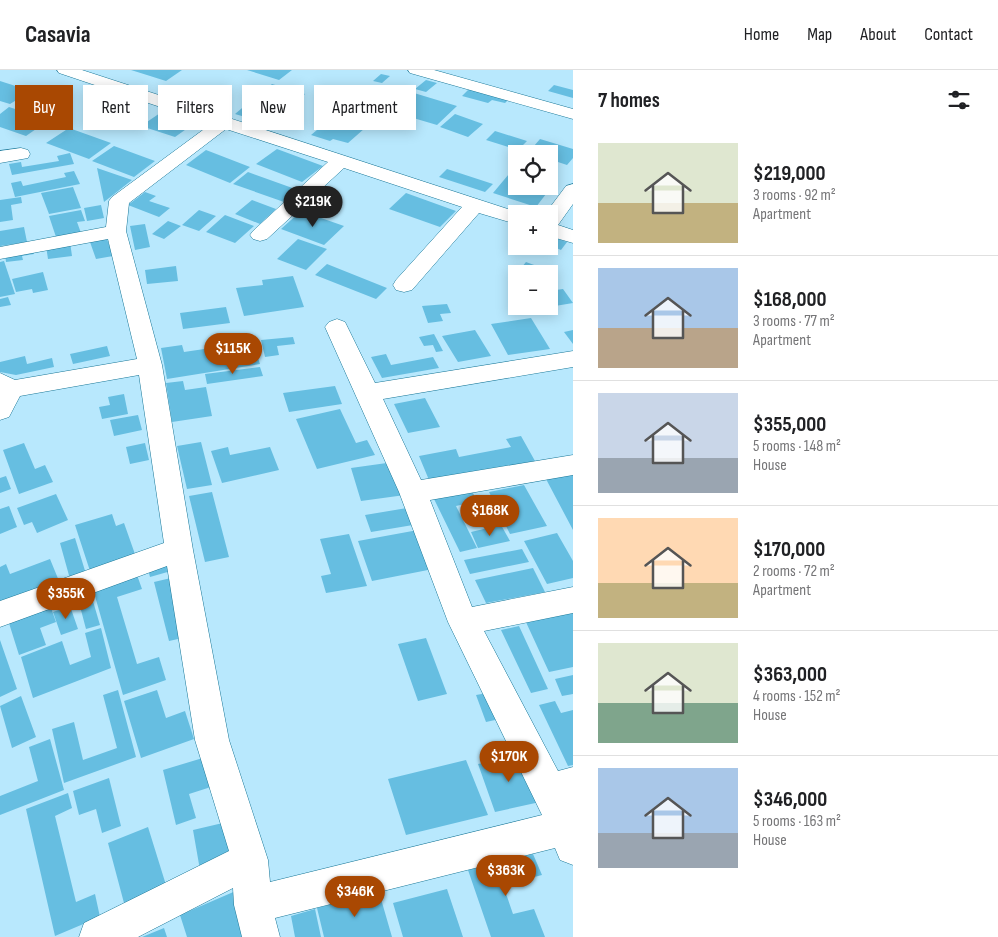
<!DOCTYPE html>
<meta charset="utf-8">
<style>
body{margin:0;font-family:"Sofia Sans Condensed",sans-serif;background:#f2f2f2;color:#202124;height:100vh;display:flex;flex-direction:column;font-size:19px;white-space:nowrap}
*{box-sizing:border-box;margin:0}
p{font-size:16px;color:#757577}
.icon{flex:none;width:28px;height:28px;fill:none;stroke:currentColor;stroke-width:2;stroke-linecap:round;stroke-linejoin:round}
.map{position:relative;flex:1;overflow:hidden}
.details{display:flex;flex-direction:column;background:#fff;width:425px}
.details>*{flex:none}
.top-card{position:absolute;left:15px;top:15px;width:475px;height:45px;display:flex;gap:10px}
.controls{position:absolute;left:508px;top:75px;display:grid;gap:10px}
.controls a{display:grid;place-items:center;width:50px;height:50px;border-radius:0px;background:#fff;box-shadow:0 2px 12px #0003;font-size:25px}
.price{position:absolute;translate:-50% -42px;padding:0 11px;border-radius:18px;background:#a94802;color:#fff;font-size:16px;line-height:32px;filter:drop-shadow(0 1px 2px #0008)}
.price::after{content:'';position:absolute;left:50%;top:30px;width:15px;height:11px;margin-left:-8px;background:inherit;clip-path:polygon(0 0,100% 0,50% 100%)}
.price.current{background:#222;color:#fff}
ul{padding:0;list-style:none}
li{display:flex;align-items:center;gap:15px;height:125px;padding:0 25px}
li+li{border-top:1px solid #e0e0e0}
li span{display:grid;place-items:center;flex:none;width:140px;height:100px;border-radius:0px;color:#555}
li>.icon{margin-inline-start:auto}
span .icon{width:60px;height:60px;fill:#fffc;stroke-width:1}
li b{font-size:21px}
h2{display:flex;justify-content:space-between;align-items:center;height:60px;padding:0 25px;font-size:21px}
.chip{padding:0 18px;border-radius:0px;background:#fff;box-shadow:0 2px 12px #0003;font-size:18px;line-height:45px}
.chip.current{background:#a94802;color:#fff}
header{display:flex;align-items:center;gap:30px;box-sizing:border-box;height:70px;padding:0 25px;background:#fff;border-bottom:1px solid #e0e0e0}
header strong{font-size:24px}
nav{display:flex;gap:28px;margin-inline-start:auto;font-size:18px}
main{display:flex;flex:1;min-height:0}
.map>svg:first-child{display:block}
.building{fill:#66bee1}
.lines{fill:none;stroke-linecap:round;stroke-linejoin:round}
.minor-casing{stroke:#197797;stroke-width:1}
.minor{fill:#fff;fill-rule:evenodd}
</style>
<header>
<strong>Casavia</strong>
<nav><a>Home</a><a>Map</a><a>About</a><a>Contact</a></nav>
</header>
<main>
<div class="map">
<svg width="573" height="867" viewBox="0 0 573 867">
<rect width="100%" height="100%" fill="#b8e8fd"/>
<path class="building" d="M131,0H182L166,11Z
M247,0H292L279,10Z
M381,4L390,6L382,13L373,11Z
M426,10L437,13L426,22L415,19Z
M0,11L31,21L10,34L0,31Z
M272,14L305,24L289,38L255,28Z
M554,15L573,20V28L548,21Z
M469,19L508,30L505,33L492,30L488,33L462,26Z
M414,23L457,36L437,55L393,42Z
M248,33L282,44L269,54L235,44Z
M348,34L381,44L348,73L333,69L330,71L311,65Z
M9,37L49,50L26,66L0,57V44Z
M166,39L199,50L175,67L141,56Z
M455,44L483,54L468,67L440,57Z
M69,58L111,73L89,89L46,73Z
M495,61L527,71L518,80L486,70Z
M540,69L573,79V88L567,95L549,89V84L528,83Z
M114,76L155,91L134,107L92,91Z
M277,79L323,96L302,112L256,94Z
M206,80L250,97L230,113L186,95Z
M70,83L74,94L12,105L9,94L21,92L22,97L59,91L57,86Z
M97,98L132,110L104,132Z
M514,98L516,99V116H549V109L556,111L536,137L493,123Z
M447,99L493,114L485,122L439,107Z
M74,101L80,114L15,127L11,113L21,111L23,116L66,107L64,103Z
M248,102L298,120L284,132L233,114Z
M73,117L81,138L49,144L41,123Z
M145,122L156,126L149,131L170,138L159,147L128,135Z
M406,123L456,141L440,157L389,139Z
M21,127L22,133L11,135L13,150L0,152V130Z
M252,130L276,139L260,154L235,144Z
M101,135L104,148L87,151L84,138Z
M81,140L85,151L77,152L81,163L56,167L49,146Z
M199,140L216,146L199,161L182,155Z
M301,141L344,156L324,175L281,159Z
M225,145L254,156L235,173L206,162Z
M168,151L181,156L164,169L152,164Z
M145,154L150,177L135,180L130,156Z
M24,157L27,172L0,176V161Z
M549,166L567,172L561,180L549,175Z
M107,169L113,186L96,189L90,172Z
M298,169L327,179L306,200L277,189Z
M70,172L72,186L48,189L46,176Z
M33,179L34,184L22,186L23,190L6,192L5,183Z
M4,191L15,224L0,227V192Z
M526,192L553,202L549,208V204H516V212L511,210Z
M327,194L387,218L376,229L315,205Z
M176,196L178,211L147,214L145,200Z
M43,202L48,220L33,223L32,219L16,222L12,209Z
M293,206L304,237L244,246L236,218L263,215L262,210Z
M563,219L573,233L549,237V221Z
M8,227L11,235L0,237V229Z
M447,234L451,243L440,244L443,251L428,253L422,236Z
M226,237L230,253L183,259L180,243Z
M531,248L550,279L508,285L491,254Z
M475,260L491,286L458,292L442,266Z
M573,260V274L564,262Z
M434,264L443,281L436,282L433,275L424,276L419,267Z
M293,267L295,274L277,276L279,285L265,287L261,270Z
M253,272L260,294L167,309L161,278L182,275L184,282L211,278L214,289L238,286L234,275Z
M107,276L110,286L73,294L70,284Z
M386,284L391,295L433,287L439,298L382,308L371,287Z
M25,286L27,294L52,288L54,297L16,305L0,302V292Z
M260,297L263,306L207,314L205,304Z
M183,311L185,320L206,317L212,346L172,352L166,313Z
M335,316L342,334L289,342L283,323Z
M124,324L128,344L102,349L99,337L110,335L108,327Z
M425,328L440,357L408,363L394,334Z
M340,339L356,373L367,370L375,385L317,399L296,349Z
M138,345L142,360L114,366L110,350Z
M521,366L535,391L429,410L419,386L456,379L459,387L511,377L506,369Z
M201,372L212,415L187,419L177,376Z
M24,373L35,399L45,395L53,412L19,424L3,380Z
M145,373L149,390L130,394L126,377Z
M228,377L230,385L270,377L279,400L222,413L211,381Z
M394,392L405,425L361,431L351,398Z
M573,404V460L546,409Z
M6,406L11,419L0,423V408Z
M524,415L547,456L510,464L489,422Z
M472,421L477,431L456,436L477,478L460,482L434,429Z
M212,422L229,487L205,492L189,426Z
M56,424L68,450L37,463L32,452L24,455L17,438Z
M9,436L17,457L0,464V439Z
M407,438L413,455L371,462L365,445Z
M112,444L116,456L124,453L136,487L90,501L75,455Z
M501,455L510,471L478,478L471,462Z
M418,460L433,499L372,511L358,471Z
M557,463L573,491V508L547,514L524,471Z
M349,464L367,516L326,523L321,506L331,504L320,469Z
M75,468L86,504L70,509L60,473Z
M522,479L529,492L470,504L464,490Z
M50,489L59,511L0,535V497L6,494L10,504Z
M168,490L171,501L150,507L147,496Z
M533,498L545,522L486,533L475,510Z
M137,505L142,519L117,527L137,594L159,587L166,610L123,625L93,519Z
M171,508L187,567L169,571L154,512Z
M90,521L100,555L86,559L77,525Z
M50,535L56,552L40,558L46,575L19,585L8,550Z
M70,536L78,559L61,565L53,542Z
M573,540V597L549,602L525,550Z
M519,556L548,619L531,623L501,560Z
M101,558L111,598L33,628L21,587L62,571L70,595L91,587L85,563Z
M426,568L447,624L418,631L398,574Z
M0,570L17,619L0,627Z
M573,605V624L562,626L555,609Z
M118,620L136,687L64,713L52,659L74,652L83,690L117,678L103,625Z
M157,620L166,648L185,641L194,669L141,688L124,631Z
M493,622L504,648L486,652L476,625Z
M21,626L36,667L12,678L0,636Z
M555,631L561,643L573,640V695L568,696L539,635Z
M50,669L64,720L0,745V726L38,711L29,677Z
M521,685L540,732L495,742L478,694Z
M206,687L214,716L189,724L196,748L176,755L163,700Z
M466,690L488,745L406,765L388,709Z
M109,708L121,756L102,763L96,739L79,745L73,721Z
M68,723L72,738L55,746L76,832L95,824L100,847L55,866L26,739Z
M227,752L235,792L200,800L193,760Z
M148,757L166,815L124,833L108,773Z
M533,784L542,805L503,815L513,844L534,839L545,867H491L468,800Z
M447,819L463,867H403L393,833Z
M238,820L245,867H187L180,845Z
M379,822L392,867H324L317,838Z
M315,839L321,867H295L291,846Z
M164,858L167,867H142Z"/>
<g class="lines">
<defs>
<path id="minor" d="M57,0H82L523,144H516V154L479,143L412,220L404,222L396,220L393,215L396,210L462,137L344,98L267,169L260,171L253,169L250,165L253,161L328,92L226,59L129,133L126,161L162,295L193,480L229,670L268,790L270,812L542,745L448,552L399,422L325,257L329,252L337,249L345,252L375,313L573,281V297L383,329L421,410L573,385V405L430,430L472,537L573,517V543L484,561L558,701L573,697V795L560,790L555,778L275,848L280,867H242L234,835L233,818L138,867H79L84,853L229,781L195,670L167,496L0,557V531L164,473L139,305L20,326L9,347L0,350V303L15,310L137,289L108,169L0,189V177L106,157L109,131L112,127L211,54L59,3Z
M408,0H434L573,39V49L410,3Z
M21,78L28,80L30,84L28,88L0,93V81Z
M573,114V134L558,155L573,160V173L549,166V144H545L566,116Z"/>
</defs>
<use href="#minor" class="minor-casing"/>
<use href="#minor" class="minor"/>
</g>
</svg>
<div class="controls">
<a><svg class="icon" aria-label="locate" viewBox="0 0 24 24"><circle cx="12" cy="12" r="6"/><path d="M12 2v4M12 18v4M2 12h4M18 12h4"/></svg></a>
<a>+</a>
<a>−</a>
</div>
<b class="price current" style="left:313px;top:158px">$219K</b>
<b class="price" style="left:233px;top:305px">$115K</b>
<b class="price" style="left:490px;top:467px">$168K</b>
<b class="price" style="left:66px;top:550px">$355K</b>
<b class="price" style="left:509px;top:713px">$170K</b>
<b class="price" style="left:506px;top:827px">$363K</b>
<b class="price" style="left:355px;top:848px">$346K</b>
<div class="top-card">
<a class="chip current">Buy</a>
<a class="chip">Rent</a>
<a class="chip">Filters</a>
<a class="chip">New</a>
<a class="chip">Apartment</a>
</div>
</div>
<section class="details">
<h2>7 homes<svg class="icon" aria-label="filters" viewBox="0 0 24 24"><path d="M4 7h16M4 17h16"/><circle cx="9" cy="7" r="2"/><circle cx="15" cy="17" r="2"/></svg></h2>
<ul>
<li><span style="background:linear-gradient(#dfe7d0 60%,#c2b280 0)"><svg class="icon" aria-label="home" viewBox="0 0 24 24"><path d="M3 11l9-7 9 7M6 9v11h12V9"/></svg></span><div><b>$219,000</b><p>3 rooms · 92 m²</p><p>Apartment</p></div></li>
<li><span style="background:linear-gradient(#a9c7e8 60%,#b9a48a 0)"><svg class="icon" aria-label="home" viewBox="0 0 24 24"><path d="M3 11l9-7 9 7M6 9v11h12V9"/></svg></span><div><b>$168,000</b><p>3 rooms · 77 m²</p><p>Apartment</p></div></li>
<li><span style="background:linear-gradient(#c9d6e8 65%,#9aa5b1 0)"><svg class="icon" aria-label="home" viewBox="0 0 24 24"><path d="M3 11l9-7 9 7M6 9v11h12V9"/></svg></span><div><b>$355,000</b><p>5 rooms · 148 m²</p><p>House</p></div></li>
<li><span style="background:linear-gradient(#ffd9b3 65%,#c2b280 0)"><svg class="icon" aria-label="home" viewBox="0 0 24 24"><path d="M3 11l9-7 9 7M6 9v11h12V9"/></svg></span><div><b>$170,000</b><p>2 rooms · 72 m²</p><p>Apartment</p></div></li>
<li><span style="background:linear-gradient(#dfe7d0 60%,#7fa58c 0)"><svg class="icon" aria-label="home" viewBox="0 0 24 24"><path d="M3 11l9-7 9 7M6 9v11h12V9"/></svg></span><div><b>$363,000</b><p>4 rooms · 152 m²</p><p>House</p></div></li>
<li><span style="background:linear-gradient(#a9c7e8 65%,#9aa5b1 0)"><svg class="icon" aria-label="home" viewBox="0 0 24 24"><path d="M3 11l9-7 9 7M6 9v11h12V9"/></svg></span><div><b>$346,000</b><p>5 rooms · 163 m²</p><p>House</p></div></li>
</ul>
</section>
</main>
